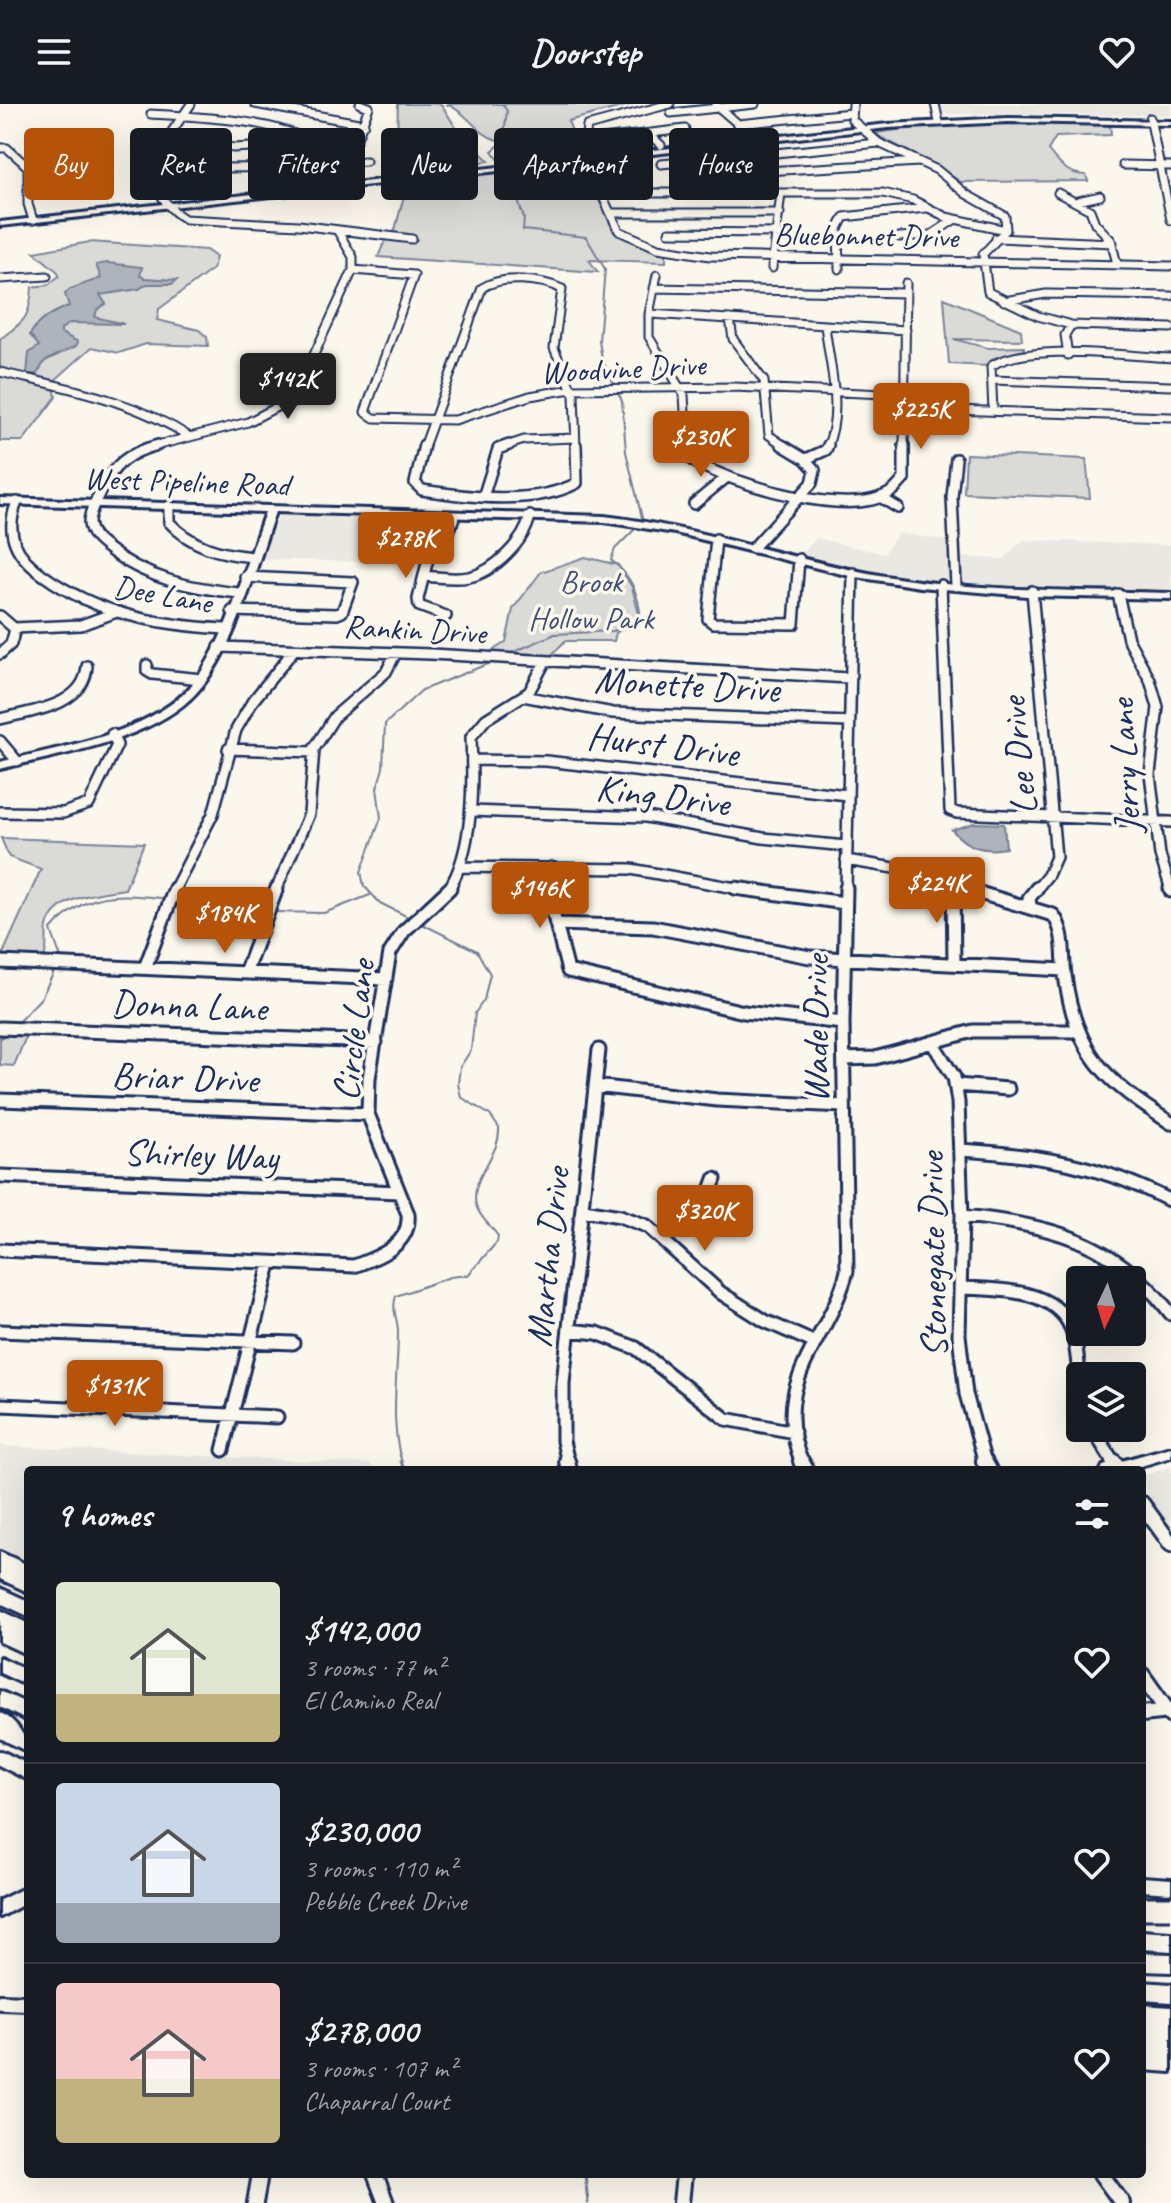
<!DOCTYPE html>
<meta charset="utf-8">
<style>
body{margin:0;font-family:Caveat,sans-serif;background:#20242c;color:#f1f3f6;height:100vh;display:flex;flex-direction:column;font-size:30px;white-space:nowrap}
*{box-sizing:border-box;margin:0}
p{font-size:26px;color:#9ea1a6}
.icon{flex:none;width:44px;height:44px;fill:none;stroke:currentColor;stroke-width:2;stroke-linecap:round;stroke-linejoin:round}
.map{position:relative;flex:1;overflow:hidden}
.sheet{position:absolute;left:24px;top:1362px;width:1122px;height:712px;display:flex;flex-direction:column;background:#171b24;border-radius:8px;box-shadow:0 8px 32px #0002}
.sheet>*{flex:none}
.guide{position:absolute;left:24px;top:24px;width:1124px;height:72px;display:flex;gap:16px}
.needle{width:52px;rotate:184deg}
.fabs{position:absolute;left:1066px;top:1162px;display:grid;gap:16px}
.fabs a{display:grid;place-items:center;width:80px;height:80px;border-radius:8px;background:#171b24;box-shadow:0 8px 32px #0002;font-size:40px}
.price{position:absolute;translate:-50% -68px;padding:0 18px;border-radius:8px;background:#b45309;color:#fff;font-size:26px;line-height:52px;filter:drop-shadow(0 2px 4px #0008)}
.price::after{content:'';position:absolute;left:50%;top:48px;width:24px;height:18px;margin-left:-12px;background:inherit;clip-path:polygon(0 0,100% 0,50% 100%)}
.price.on{background:#222;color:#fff}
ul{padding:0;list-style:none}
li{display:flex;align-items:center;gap:24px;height:200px;padding:0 32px}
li+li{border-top:2px solid #363941}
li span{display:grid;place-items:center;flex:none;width:224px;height:160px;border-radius:8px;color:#555}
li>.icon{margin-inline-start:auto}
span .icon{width:96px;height:96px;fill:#fffc;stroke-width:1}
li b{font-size:34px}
h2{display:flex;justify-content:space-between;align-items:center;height:96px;padding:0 32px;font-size:34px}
.pill{padding:0 28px;border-radius:8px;background:#171b24;box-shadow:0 8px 32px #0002;font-size:28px;line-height:72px}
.pill.on{background:#b45309;color:#fff}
header{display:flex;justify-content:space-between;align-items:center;height:104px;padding:0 32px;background:#171b24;font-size:36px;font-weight:800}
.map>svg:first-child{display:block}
.built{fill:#eae8e2}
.green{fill:#dadad7;stroke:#7a849a;stroke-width:2}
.water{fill:#afb3bb;stroke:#747e96;stroke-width:2}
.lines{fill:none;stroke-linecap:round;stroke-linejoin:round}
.stream-far1{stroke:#747e96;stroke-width:2}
.stream{stroke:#747e96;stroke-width:3}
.minor-far3-casing{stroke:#1b2f5e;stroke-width:11}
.minor-far2-casing{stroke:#1b2f5e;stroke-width:14}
.minor-far1-casing{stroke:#1b2f5e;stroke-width:17}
.minor-casing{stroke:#1b2f5e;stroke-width:20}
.major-casing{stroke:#1b2f5e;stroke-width:6}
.highway-casing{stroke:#1b2f5e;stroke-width:6}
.minor-far3{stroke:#fbf7ec;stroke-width:7}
.minor-far2{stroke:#fbf7ec;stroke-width:9}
.minor-far1{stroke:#fbf7ec;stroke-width:11}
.minor{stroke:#fbf7ec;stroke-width:14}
.major{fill:#fbf7ec;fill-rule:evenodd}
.highway{fill:#fbf7ec;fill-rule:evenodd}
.highway-bridge-casing{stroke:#1b2f5e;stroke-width:27;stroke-linecap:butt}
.highway-bridge{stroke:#fbf7ec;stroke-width:21}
.labels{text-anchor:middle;stroke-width:7;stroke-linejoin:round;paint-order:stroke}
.far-street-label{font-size:32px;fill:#1b2f5e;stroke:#fbf7ec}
.far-park-label{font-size:32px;fill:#415176;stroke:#fbf7ec}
.street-label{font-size:38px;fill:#1b2f5e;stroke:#fbf7ec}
</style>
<header><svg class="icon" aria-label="menu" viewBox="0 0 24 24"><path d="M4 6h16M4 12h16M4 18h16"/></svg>Doorstep<svg class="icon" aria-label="heart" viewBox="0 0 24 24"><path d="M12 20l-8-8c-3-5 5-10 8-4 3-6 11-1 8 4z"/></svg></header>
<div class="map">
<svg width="1171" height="2099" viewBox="0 0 1171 2099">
<rect width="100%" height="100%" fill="#fbf7ec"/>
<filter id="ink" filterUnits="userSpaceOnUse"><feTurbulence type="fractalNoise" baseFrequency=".0125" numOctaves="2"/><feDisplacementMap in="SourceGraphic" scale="16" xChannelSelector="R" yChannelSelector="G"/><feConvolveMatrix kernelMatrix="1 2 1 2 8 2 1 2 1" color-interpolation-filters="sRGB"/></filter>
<g filter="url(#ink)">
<path class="built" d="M942,0H1171V11L952,10L943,9Z
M280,410L409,415L396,459L259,455Z
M898,429L950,437L949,478L906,474L801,452L816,434L884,450Z
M1024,436L1171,441V489L960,479V453L1003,455Z
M0,1342L370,1360L374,1366H28V1462L0,1448Z
M1171,1363V1424L1142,1381V1372Z"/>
<path class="green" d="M398,0H441L458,27L489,57L396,68Z
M446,0H633L568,17L580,47L521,54L519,37L509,31L497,36C476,30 468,8 446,0Z
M1019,18L1110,20L1111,31L1056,33L1048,46C1059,60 1068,71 1086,71L1088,77L961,78L935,61L880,33L876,29L924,22Z
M574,59L596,89L614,128L638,140L666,149V158L589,156L598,168L378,153L386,134L393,133L408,77Z
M90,138L206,146L216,153L213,165L159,205L157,216L199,226L207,233L208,242L146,240L119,249L92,243L53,278L56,293L23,337H0V235C24,217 30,215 32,183L48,181L59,172L58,168L34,148Z
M944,194L1021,226L1022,236L953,235L988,244L1024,243L1025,248L994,254L987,262L949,260Z
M966,350L1086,355L1090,394L964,389Z
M585,453L618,461L632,483L640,514L616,529L614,537H565L546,557L484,552L506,538L513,505L541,468Z
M1,734L144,739L125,785C99,789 54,792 47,823C45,835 49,844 43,855L1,854L41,765L9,753Z
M0,929L27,930L14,962L0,961Z"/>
<path class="water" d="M107,159L142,163L140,172L145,174L177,176L172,180H147L139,185L100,191L106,200L97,206L95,213L124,220L70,219L61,225V229L78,238L76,242L45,257L37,270H27L29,249L39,242L30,231C37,216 54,208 69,202L65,190L70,185L101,174L96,161Z
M974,719L1004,720L1006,744C984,748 967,744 952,726Z"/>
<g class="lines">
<path class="stream-far1" d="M499,56L492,47L503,38L507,7L503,1L507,0
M507,66L524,114L523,126L586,133L605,165L599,237L602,255L615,282
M618,288L622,297L626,348L642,414L640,418
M509,550L555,530L613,527L641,517C639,491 632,472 611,456L615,445L637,423
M174,795L263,806
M274,808L324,809L370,791
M412,815L380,799L364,782L361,768L381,714L377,684L383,664L385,620L422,586L493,558
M61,854L51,826C85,786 119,789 168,795
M16,920L41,894L56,864
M0,935L6,930
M402,1359C389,1317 398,1272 398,1228C398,1214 391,1207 396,1192L450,1173L468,1171L497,1138L498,1132C491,1122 479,1113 476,1101C469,1073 501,1052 499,1024L490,1011L461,993L458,980L460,963L471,946L475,909L484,896L490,870L477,847L418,818"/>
<path class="stream" d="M401,1357L404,1366
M585,2070L588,2099"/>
<defs>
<path id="minor-far3" d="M191,0L146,65C157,84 165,104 185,115L299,121L412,135
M255,0L364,20
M670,0L587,22L585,37L685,25
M853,0L852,16L879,39L937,66L966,90L1005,112L1006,126L983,150L988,188L1038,212L1071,221L1171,224
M935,0L939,18
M716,1L752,32
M671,9L755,0
M151,10C201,13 274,15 317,40
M1150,14L1171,116
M738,20L851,9
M650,31L661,41
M165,33L195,35L233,44L356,37L369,3L360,0
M273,42L265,76L275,89
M0,44H7L28,63V100L33,116
M569,51L601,89L619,127L658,144L710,152L1171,162
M692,56L704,68L715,70L919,58
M661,60L879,39
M1123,61L1171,62
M146,65L300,63L366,57
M601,89H883L913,96L946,113L1006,126
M1058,89L1090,106L1095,119L1111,136L1117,160
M1078,97L1100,92
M611,109H780
M669,128L778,129
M899,133L931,131L954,116
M996,134L1113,139
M772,164L781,89
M839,165L838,125L844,113L926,104
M353,166L414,171L365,308L374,314L455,316L530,292L571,285L734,283L906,291
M657,171L649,210V233L684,291L687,343
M0,175L47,172
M654,184L906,189
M1004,197L1046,190L1171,192
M650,210L906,226
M730,215L733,235L764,277L769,331L786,343
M825,221C829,260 844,306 827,343
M1068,251L1065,231L1071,221
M0,268C66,284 132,295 190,333
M992,276L1171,282
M906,304L945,305
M953,306L1171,313
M993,307L991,262C1028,238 1126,252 1171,254
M151,343L248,318L294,294L353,166V153L337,126
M424,343L482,184C501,171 542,175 562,185L554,244L574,291L576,343
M503,343L524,336L575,334
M904,343L906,179"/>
<path id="minor-far2" d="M158,341C127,349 113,361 99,390C95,399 89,408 89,419C90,430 98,437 106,443C145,475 191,484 239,489
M424,341L415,379L422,386C468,393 534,402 577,379L576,341
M687,341L693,357C733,380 850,416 891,388C896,385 900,379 904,375V341
M806,355L826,346L828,341
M956,355L952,393L956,482
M484,390L498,345L509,341
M880,393L898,404
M17,398C4,430 16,452 43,471C98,511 159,521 225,525
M694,400L727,373
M169,402V418C192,443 220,450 253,453
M716,435L708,515L713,519L794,520L799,455
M753,444L812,379L815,366L805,355L782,341
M424,472C439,473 454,476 469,473C494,468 525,437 530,412
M941,481L950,706L957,709L1171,718
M1032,487L1056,753L1048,771L1036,786
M1118,490L1128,535L1150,576L1158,603L1150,670L1160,751L1171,786
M232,507L337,510L342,508L353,478L245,473
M0,512L15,525L11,540L0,550
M446,512L419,502L418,495L430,447L449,428L454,413
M14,524L81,521L114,509
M219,543L431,550L849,574
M147,561V567L152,570L202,575
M523,592L613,609L848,618
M0,615C32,607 85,602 87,562
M0,637L17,657
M228,645L314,648
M472,656L546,657L847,691
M471,707L646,713L763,734L846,742
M0,708L63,709L89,700L117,641L112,630
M846,756L900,765L970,786
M459,763L631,765L746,786
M551,763L552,786
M953,781V786
M174,786L213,710L236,626L252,598L294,546
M276,786L309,710L314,645L335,612L386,568L396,549
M448,786C474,747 473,678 471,633L486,615L529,588L545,558
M846,786L853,469"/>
<path id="minor-far1" d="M552,784V804L568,867L744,908L843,919
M735,784L845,799
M953,784L954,860
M963,784L1053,811C1066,828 1062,851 1065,871C1075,950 1106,978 1171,1019
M1170,784L1171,787
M1030,802L1029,794L1037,784
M556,820L653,823L810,853L1064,866
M0,858L386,875
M145,864L175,784
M245,869L277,784
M0,924L376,938
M932,938L954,973L958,998L962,1112L959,1231L966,1290L985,1359
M844,955L875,954L973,927H1074
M956,981L1008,985
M595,982L717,996L844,1002
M0,996L368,1010
M960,1046C1039,1051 1100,1060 1171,1097
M0,1072L399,1088
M584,1106L620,1112L647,1122L721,1189L765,1217L813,1238
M962,1112C1049,1120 1116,1137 1171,1210
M661,1132C690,1118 705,1106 715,1075
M0,1146L354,1162C379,1153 411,1141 408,1110L368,1010L369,974L390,849L404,827L450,784
M960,1184C995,1185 1055,1184 1071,1224C1078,1243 1078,1265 1080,1285
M569,1226L597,1229L636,1244L726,1315L794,1328
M0,1227L293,1239
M0,1301L277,1313
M1092,1324L1114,1359
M223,1346L270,1160
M568,1359L563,1337V1279L599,946
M802,1359C768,1277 829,1238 847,1167L843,919L846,784"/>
<path id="minor" d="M567,1357L569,1366
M801,1357L806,1366
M984,1357L989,1366
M1113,1357L1119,1366
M1142,1400L1171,1440
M1142,1571L1171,1612
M1142,1610L1170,1607
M0,1654L28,1668
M0,1898L28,1899
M375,2070L386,2099
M1101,2070L1122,2099
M255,2099L260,2070
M681,2099L684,2070"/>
<path id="major" d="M1008,14L1171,17V21L1008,18L888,24L0,122V118L888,20Z
M0,394L604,412C700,423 790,456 885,472C979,488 1075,486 1171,489V495L1027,492L920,483L850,472L675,429L604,418L275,408C256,462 236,545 197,588C154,636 61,650 0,665V658C59,643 149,630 191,582C226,540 246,460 265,408L0,400Z
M1171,1343V1353L1128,1366H1101L1103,1362Z
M0,1448L28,1461V1474L0,1461Z
M0,1619L28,1633V1648L0,1634Z
M1142,1773L1171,1775V1789L1142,1787Z
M28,1782V1798L0,1813V1796Z
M1142,1950L1171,1952V1968L1142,1966Z"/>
<path id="highway" d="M0,1460L28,1473V1488L0,1475Z
M0,1484L28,1497V1512L0,1499Z
M0,1506L28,1519V1534L23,1533L28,1535V1551L0,1538V1522L2,1523L0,1521Z
M0,1553L28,1566V1582L0,1569Z
M0,1587L28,1600V1617L0,1603Z
M0,1609C11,1613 19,1623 24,1633L21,1638C11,1642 7,1638 0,1631Z
M1142,1827L1171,1829V1847L1142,1845Z
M1142,1849L1171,1850V1868L1142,1867Z
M1142,1878L1171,1880V1898L1142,1896Z
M1142,1901L1171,1903V1935H1167L1171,1936V1954L1142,1952Z"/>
</defs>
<use href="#minor-far3" class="minor-far3-casing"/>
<use href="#minor-far2" class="minor-far2-casing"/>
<use href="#minor-far1" class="minor-far1-casing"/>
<use href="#minor" class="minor-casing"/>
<use href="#major" class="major-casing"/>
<use href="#highway" class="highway-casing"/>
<use href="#minor-far3" class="minor-far3"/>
<use href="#minor-far2" class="minor-far2"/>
<use href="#minor-far1" class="minor-far1"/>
<use href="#minor" class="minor"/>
<use href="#major" class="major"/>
<use href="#highway" class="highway"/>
<defs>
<path id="highway-bridge" d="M1142,1804H1171"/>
</defs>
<use href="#highway-bridge" class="highway-bridge-casing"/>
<use href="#highway-bridge" class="highway-bridge"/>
</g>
</g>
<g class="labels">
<g class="far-street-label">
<text transform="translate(866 131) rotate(1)" y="11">Bluebonnet Drive</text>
<text transform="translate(623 264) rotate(-3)" y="11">Woodvine Drive</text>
<text transform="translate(187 377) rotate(2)" y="11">West Pipeline Road</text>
<text transform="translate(163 490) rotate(10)" y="11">Dee Lane</text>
<text transform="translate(415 525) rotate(3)" y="11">Rankin Drive</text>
</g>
<g class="far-park-label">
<text x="591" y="488">Brook<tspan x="591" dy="37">Hollow Park</tspan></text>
</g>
<g class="street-label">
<text transform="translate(687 580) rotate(3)" y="13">Monette Drive</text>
<text transform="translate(663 640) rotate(7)" y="13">Hurst Drive</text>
<text transform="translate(1018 652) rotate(-96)" y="13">Lee Drive</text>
<text transform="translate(1124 662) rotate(-93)" y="13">Jerry Lane</text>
<text transform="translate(663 691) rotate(7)" y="13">King Drive</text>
<text transform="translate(189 901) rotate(2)" y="13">Donna Lane</text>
<text transform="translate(815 925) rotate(-90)" y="13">Wade Drive</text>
<text transform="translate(353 926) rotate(-83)" y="13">Circle Lane</text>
<text transform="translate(185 973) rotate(2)" y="13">Briar Drive</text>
<text transform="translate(201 1050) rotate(2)" y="13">Shirley Way</text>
<text transform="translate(932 1151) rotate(-91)" y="13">Stonegate Drive</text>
<text transform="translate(547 1153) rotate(-84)" y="13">Martha Drive</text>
</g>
</g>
</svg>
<div class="fabs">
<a><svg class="needle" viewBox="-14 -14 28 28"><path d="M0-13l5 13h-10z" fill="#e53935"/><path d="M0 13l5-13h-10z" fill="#9ea1a6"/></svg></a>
<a><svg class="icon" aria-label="layers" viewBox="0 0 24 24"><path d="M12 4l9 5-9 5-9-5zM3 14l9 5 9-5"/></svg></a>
</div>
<b class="price on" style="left:288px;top:317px">$142K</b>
<b class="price" style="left:921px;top:347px">$225K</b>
<b class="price" style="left:701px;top:375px">$230K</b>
<b class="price" style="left:406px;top:476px">$278K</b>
<b class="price" style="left:937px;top:821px">$224K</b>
<b class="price" style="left:540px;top:826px">$146K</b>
<b class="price" style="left:225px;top:851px">$184K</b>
<b class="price" style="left:705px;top:1149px">$320K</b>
<b class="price" style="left:115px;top:1324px">$131K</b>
<div class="guide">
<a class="pill on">Buy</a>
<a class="pill">Rent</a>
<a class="pill">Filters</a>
<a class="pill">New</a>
<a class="pill">Apartment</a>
<a class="pill">House</a>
</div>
<section class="sheet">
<h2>9 homes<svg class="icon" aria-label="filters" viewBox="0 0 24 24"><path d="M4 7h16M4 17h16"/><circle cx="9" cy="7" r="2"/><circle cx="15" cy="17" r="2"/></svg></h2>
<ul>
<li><span style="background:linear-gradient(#dfe7d0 70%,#c2b280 0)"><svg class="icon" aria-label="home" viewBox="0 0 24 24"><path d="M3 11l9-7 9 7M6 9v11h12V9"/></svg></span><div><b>$142,000</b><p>3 rooms · 77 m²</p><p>El Camino Real</p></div><svg class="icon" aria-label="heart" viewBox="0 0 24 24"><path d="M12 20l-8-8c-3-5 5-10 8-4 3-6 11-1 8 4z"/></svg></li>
<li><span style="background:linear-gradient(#c9d6e8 75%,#9aa5b1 0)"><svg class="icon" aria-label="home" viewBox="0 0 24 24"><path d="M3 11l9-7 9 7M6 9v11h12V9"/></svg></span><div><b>$230,000</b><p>3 rooms · 110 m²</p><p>Pebble Creek Drive</p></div><svg class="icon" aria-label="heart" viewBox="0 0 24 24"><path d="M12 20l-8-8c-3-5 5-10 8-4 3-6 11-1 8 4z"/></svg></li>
<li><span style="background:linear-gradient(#f6c9c9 60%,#c2b280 0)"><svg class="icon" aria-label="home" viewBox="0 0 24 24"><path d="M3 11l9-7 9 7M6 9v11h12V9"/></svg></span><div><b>$278,000</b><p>3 rooms · 107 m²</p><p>Chaparral Court</p></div><svg class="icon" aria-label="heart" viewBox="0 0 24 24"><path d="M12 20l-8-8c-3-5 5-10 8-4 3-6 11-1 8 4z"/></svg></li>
</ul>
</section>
</div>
